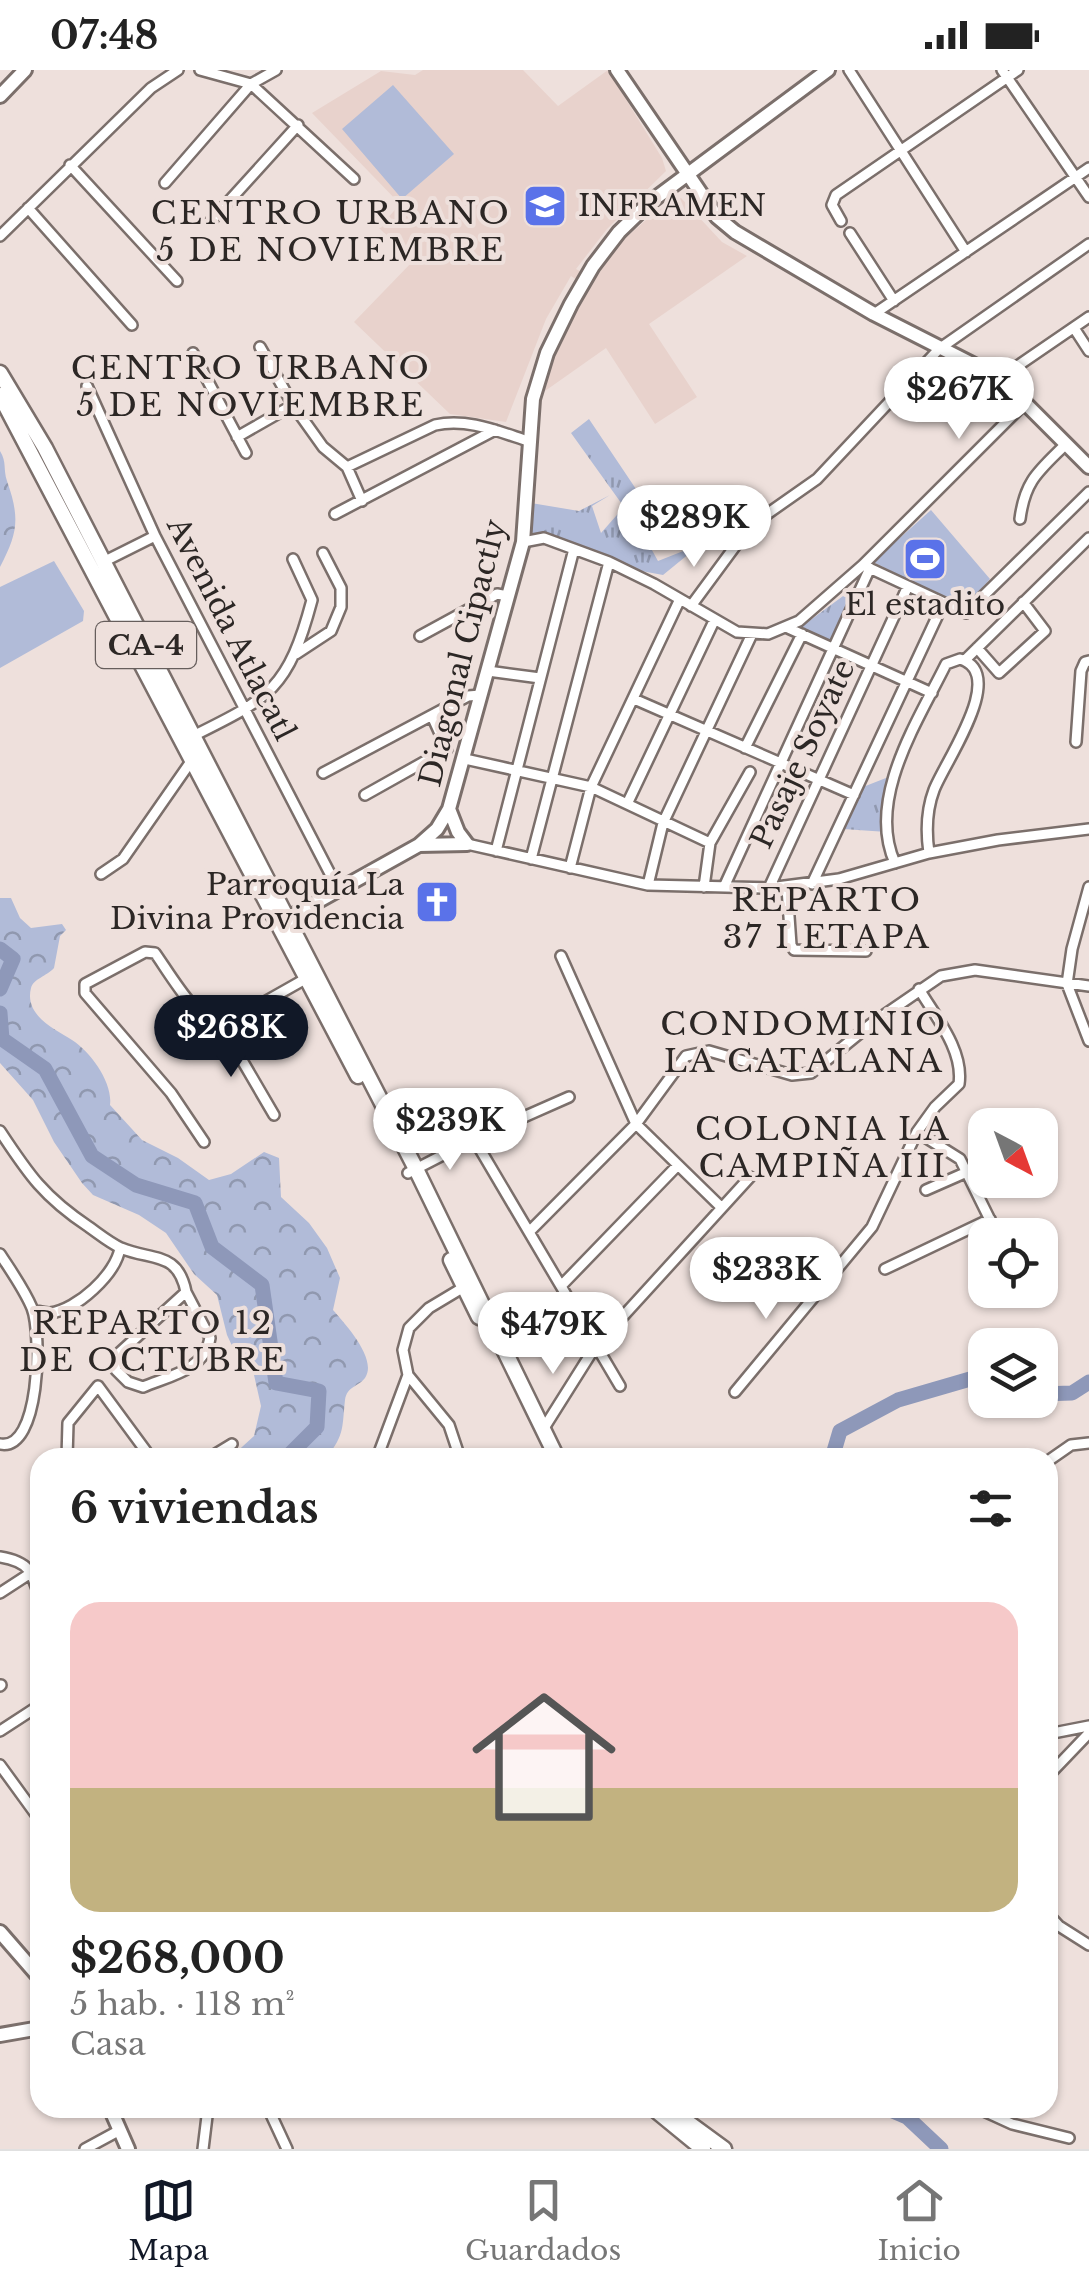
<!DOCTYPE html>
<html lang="es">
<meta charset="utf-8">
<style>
body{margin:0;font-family:"Libre Baskerville",serif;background:#f6f6f6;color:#222;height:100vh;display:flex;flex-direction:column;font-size:38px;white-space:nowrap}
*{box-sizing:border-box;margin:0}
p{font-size:32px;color:#767676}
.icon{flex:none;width:55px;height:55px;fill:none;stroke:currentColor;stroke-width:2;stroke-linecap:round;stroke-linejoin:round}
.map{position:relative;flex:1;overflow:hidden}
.details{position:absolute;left:30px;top:1378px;width:1028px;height:670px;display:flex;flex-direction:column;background:#fff;border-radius:30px;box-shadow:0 2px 8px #0004}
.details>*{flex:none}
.needle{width:65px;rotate:139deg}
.fabs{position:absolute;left:968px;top:1038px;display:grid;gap:20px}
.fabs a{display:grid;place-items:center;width:90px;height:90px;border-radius:20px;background:#fff;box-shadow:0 2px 8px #0004;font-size:50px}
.price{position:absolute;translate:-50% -85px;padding:0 22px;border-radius:35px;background:#fff;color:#222;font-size:32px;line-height:65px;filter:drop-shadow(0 2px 5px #0008)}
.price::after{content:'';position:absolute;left:50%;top:60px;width:30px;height:22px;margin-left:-15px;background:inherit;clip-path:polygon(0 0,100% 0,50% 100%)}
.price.on{background:#111827;color:#fff}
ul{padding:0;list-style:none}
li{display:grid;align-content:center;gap:20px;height:530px;padding:0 40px}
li+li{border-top:2px solid #e0e0e0}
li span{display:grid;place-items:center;height:310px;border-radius:30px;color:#555}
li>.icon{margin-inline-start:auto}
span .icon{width:180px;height:180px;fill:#fffc;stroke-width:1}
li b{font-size:42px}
h2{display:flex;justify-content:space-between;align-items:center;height:120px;padding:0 40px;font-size:42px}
.status{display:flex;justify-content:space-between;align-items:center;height:70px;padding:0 50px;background:#fff;direction:ltr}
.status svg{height:28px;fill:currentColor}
.menu{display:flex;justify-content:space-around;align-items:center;height:140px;border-top:2px solid #e0e0e0;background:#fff;font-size:28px;color:#767676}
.menu a{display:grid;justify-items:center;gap:5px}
.menu .on{color:#111827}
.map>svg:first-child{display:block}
.built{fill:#e8d2cc}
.forest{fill:url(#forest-crowns)}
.park{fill:url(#park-tufts)}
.garden{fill:#b1bbd8}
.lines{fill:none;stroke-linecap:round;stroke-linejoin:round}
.river{stroke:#8e98b9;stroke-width:15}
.street-casing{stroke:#7b6f6b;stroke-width:14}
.secondary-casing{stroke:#7b6f6b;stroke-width:18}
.primary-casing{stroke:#7b6f6b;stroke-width:19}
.street{stroke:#fff;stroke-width:9}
.secondary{stroke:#fff;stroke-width:12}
.primary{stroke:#fff;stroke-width:14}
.labels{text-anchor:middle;stroke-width:8;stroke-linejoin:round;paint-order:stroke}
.shield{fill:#eee0dc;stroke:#665e5c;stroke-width:2.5}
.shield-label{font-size:28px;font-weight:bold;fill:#2c2725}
.poi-label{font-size:30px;fill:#2c2725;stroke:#eee0dc;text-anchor:start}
.street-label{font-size:30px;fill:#2c2725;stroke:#eee0dc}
.neighbourhood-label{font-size:32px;letter-spacing:2.5px;fill:#2c2725;stroke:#eee0dc}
</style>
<div class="status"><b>07:48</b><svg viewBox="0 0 49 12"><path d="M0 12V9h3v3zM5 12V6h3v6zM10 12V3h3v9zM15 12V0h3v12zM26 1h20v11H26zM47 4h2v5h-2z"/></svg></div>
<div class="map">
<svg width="1089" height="2079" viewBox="0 0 1089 2079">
<defs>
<pattern id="forest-crowns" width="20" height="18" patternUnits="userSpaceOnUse" patternTransform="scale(2.5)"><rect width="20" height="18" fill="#b1bbd8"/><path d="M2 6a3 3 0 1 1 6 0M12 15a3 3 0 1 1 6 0" fill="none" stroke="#9098af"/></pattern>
<pattern id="park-tufts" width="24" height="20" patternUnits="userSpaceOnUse" patternTransform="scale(2.5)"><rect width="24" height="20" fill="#b1bbd8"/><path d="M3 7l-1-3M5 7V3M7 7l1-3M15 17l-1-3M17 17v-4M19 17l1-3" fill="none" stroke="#9098af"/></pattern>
</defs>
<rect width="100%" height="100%" fill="#eee0dc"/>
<path class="built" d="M423,0H523L558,36L608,0L662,88L666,101L607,159L576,199L595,209L621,172L655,142L681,128L722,172L747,186L649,254L697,327L655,354L606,278L545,321L554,282L588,217L571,206L546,249L506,352L450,344L354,252L413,191L379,158L400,134L312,43L381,1L415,5Z"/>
<path class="forest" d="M0,381C7,392 3,399 7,411C20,448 18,463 0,497Z
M0,828H11L20,848L31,858L62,854L66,860L60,866L54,898C47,906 33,909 31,918C24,946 55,959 72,970C91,982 113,1013 110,1035L142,1070L178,1088L209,1110L231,1104L264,1082L279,1088L281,1127L309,1153L327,1178L340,1208L333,1240C345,1254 378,1289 365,1308C358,1317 347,1316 345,1330C342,1357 345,1364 327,1387H231L254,1366L261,1336L254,1305L234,1280L227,1265L217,1225L194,1204L166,1163L139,1145L93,1125L82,1113L54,1072L33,1030L0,993Z"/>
<path class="park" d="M589,349L640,425L627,435L658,491L701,474L663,505L625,498L528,461L531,433L579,441L610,425L592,436L601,463L624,437L571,363Z
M858,515L834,572L801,557Z
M891,706L887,762L843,759L863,717Z"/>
<path class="garden" d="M393,15L454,84L402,129L342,59Z
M931,440L990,509L964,538L873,492Z
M54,491L84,541L83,551L0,598V517Z"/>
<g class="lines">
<path class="river" d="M0,879L13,889L0,919
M0,943L2,969L45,999L92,1086L136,1115L195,1133L212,1177L262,1215L276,1313L319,1321L317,1357L286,1388
M1040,1324L1072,1323L1089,1312
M832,1388L840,1361L898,1330L977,1307L985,1310
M886,2038L907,2047L941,2079"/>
<defs>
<path id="street" d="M200,0L251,14L276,0
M849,0L966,182
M1002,0L1089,127
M70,95L177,211
M165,113L251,14L354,109
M28,138L132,255
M211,151L298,55
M841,151L832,135L836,125L1018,0
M850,163L894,231
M0,166L151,18L178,0
M874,244L1089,98
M1074,258L1089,281
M260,277L293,335L323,377L347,397L435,355C467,348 497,361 528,371
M193,283L246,383
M1000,308L1089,247
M87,316L155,466L339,821
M237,367L293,335
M347,397L362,431
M335,444L495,360
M1020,449C1025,410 1039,401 1066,374
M523,472L544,468L609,492L654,514L737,562L768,564L799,551L863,495L1024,334
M103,492L155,466
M865,496L966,543L1089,422
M691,536L750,456L817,409L939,279L1089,174
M788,558L932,623
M420,566L497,524L508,526
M977,578L999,603L1045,561L1023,532
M296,584L331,561L341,537V518L323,483
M965,590L1089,468
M488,601L540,608
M634,629L854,725
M189,668C270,628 288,620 312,530L293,489
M1076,672L1081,601L1085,592L1089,591
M745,678L802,564
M465,689L591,717L710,773
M323,703L468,626L481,625
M365,725L447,679L432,646
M628,732L714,551
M467,774L648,815L769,818L839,809L929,783L998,770L1089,759
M496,781L574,479
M531,789L609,492
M895,793C866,729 918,651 946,594L960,589C1009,603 944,693 934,720C926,741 926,762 929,783
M570,798L591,717L680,529
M101,804L123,789L192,690
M812,814L943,534
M648,815L663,753L752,564
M704,817L710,773L750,702
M724,817L870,498
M1089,817L1072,879L1067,914L1089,971
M769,818L908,516
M787,818L791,875L794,880L866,881
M561,886L636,1054L721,1137
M222,956L274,1045
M0,1061C29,1105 44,1127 89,1157C99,1164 110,1173 121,1178C152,1191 178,1181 186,1222L117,1285L116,1300L128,1312L143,1317C169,1306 205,1300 210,1268L186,1222
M917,1062L960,1089L995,1160
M474,1069L620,1316
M204,1072L171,1023L85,923V914L145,882L155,883C170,904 197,952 222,956L307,908
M408,1103L474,1069L569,1027
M926,1120L967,1102
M530,1161L636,1054L686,986L709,981L792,1005L811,1003L871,954L941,906L975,900L1089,916
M0,1184C11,1201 24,1219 32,1238C42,1264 40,1382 0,1374
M885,1199L990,1149
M561,1216L677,1096
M33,1240C35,1241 48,1243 50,1243C77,1240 116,1204 120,1178
M408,1305L449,1355L460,1388
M735,1322L872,1157L917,1062L935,1037L959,1014C964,980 935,946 919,919
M544,1358L595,1277L750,1107
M67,1388L68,1353L98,1316L151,1388
M209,1388L232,1374
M377,1388L408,1305L403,1280L409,1258L429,1238L464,1217
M1048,1391L1071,1375L1089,1373
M0,1487C30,1492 32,1502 40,1529
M0,1523L40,1497
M40,1561V1570
M0,1616L1,1615
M0,1661L40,1635
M1048,1664L1089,1656
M0,1695L40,1750
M1048,1706L1089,1663
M1048,1844L1059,1856L1089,1875
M268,2038L287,2079
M977,2038L1012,2054L1069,2068
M85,2079L120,2060
M203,2079L208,2038"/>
<path id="secondary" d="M617,0L717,147L735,162L874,244L1000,308L1089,397
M0,26L25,0
M449,739L458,762L467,774
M419,775L467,774
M279,853L419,775L437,759L449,739L523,472L533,329L547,283L571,234L593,196L619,162L649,133L828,0
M0,1862L40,1908
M0,1965L40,1958
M110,2038L128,2079"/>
<path id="primary" d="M0,303L45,378L416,1099L557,1388
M0,325L358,1006
M451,1190L479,1247
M653,2038L703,2079
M668,2038L724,2079"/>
</defs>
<use href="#street" class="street-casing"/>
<use href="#secondary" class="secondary-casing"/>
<use href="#primary" class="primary-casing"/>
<use href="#street" class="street"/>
<use href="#secondary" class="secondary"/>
<use href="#primary" class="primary"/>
</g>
<defs>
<symbol id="school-square" viewBox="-11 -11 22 22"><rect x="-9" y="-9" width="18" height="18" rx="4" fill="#5a72e9" stroke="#eee0dc"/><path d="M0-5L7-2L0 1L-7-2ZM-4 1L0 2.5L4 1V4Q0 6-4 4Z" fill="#fff"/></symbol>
<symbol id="stadium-square" viewBox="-11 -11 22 22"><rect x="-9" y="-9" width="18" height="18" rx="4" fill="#5a72e9" stroke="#eee0dc"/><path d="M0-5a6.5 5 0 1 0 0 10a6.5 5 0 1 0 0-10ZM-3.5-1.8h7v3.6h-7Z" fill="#fff"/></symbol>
<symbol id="church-square" viewBox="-11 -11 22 22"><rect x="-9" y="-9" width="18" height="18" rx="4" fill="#5a72e9" stroke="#eee0dc"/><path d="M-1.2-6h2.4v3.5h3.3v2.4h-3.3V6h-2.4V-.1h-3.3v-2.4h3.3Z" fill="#fff"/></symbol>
</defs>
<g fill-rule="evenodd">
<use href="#school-square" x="520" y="111" width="50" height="50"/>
<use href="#stadium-square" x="900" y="464" width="50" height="50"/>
<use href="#church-square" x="412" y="807" width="50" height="50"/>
</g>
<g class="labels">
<rect class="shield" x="96" y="552" width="100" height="46" rx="8"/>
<g class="shield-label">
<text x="146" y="585">CA-4</text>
</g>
<g class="poi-label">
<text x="578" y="146">INFRAMEN</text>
<text x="925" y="545" text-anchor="middle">El estadito</text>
<text x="404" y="825" text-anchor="end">Parroquía La<tspan x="404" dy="34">Divina Providencia</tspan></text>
</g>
<g class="street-label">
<text transform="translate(231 559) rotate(63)" y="10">Avenida Atlacatl</text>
<text transform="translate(463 583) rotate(-76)" y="10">Diagonal Cipactly</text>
<text transform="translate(803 684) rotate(-65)" y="10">Pasaje Soyate</text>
</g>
<g class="neighbourhood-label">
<text x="331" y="154">CENTRO URBANO<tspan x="331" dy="37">5 DE NOVIEMBRE</tspan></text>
<text x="251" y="309">CENTRO URBANO<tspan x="251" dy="37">5 DE NOVIEMBRE</tspan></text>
<text x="827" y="841">REPARTO<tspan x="827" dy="37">37 I ETAPA</tspan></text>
<text x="804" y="965">CONDOMINIO<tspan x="804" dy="37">LA CATALANA</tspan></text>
<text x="823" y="1070">COLONIA LA<tspan x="823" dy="37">CAMPIÑA III</tspan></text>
<text x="153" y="1264">REPARTO 12<tspan x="153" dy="37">DE OCTUBRE</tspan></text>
</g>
</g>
</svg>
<div class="fabs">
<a><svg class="needle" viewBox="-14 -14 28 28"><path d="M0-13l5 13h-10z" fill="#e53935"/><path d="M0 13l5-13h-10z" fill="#767676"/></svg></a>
<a><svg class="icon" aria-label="locate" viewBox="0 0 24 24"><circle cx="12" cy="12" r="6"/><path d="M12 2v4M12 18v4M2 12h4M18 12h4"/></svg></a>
<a><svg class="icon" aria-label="layers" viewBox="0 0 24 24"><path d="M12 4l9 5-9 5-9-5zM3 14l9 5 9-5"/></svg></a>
</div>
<b class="price" style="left:959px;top:372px">$267K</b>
<b class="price" style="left:694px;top:500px">$289K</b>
<b class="price on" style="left:231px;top:1010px">$268K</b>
<b class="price" style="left:450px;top:1103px">$239K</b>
<b class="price" style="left:766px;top:1252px">$233K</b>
<b class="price" style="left:553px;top:1307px">$479K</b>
<section class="details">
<h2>6 viviendas<svg class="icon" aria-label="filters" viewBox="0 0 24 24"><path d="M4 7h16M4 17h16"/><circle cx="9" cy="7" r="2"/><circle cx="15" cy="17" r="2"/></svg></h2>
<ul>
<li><span style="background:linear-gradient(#f6c9c9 60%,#c2b280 0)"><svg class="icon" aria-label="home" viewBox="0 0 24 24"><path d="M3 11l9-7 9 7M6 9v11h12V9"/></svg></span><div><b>$268,000</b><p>5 hab. · 118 m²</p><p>Casa</p></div></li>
</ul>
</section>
</div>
<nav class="menu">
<a class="on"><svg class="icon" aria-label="map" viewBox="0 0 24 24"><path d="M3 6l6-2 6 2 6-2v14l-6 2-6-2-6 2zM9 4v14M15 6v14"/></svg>Mapa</a>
<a><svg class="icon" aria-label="saved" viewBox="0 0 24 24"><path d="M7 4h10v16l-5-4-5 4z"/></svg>Guardados</a>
<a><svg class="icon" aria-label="home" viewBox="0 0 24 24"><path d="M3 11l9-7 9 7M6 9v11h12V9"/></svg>Inicio</a>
</nav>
